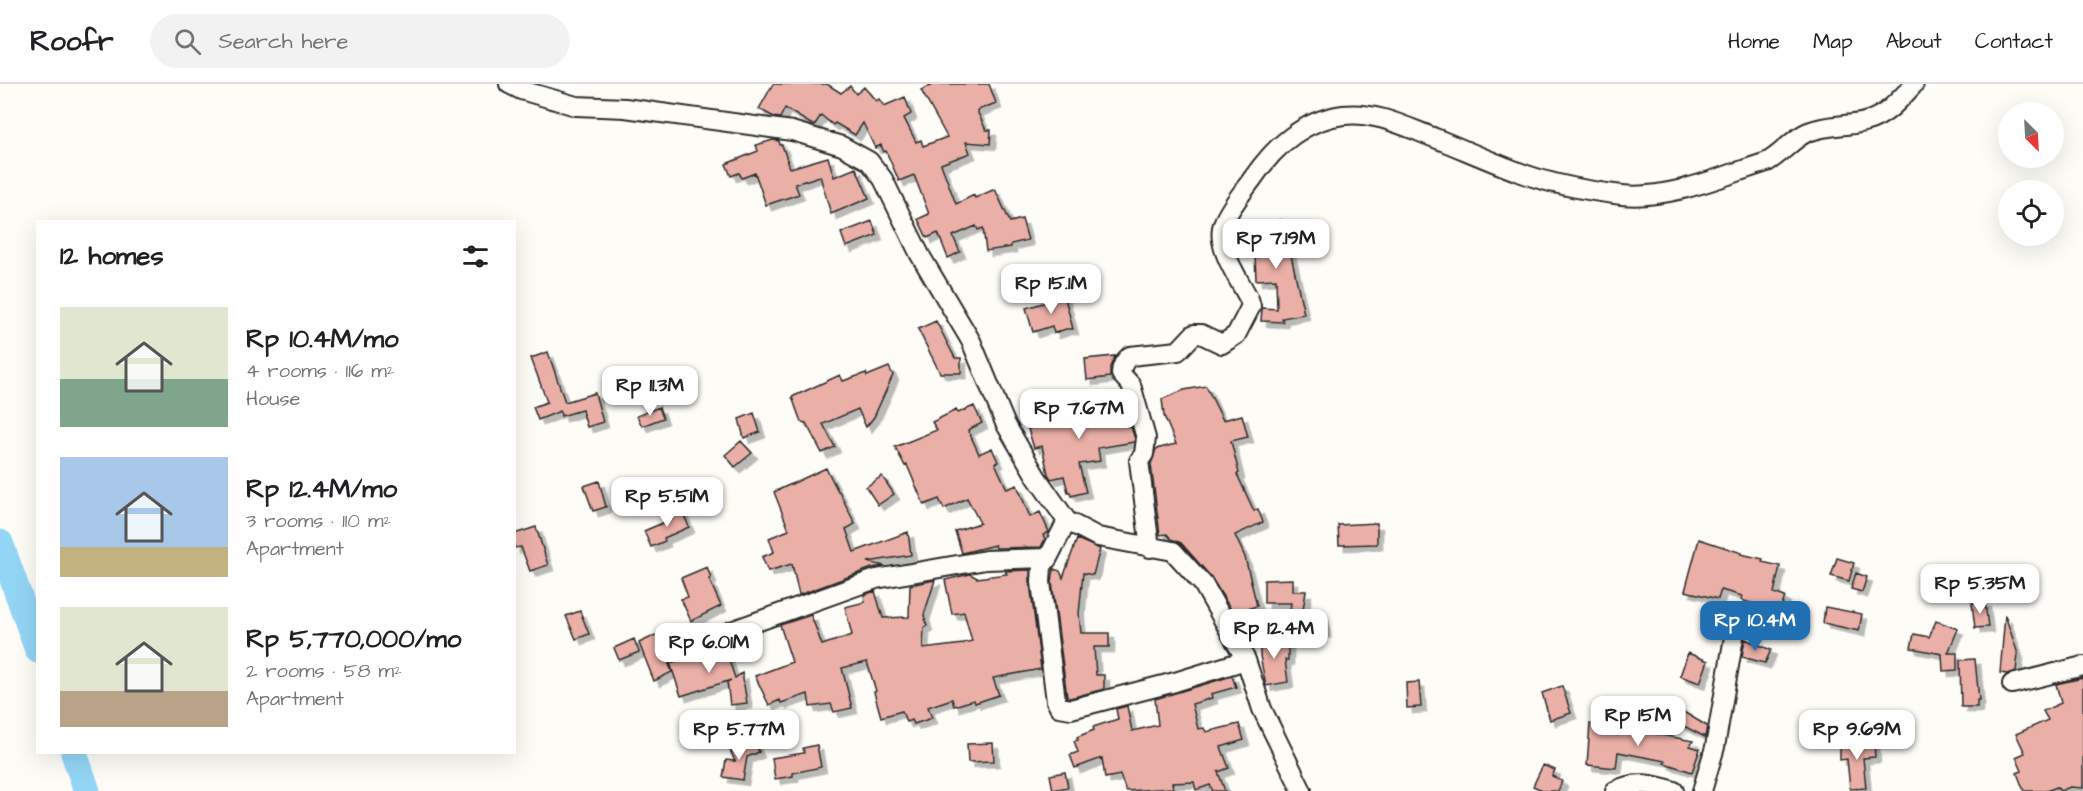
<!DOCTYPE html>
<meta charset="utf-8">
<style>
body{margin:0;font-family:"Architects Daughter",sans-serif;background:#f2f2f2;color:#202124;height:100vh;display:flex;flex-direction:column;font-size:22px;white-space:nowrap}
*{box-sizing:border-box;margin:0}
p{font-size:20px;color:#757577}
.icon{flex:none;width:33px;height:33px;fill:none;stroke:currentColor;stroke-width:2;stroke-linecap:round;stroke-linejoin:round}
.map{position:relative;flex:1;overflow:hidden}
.drawer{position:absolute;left:36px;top:136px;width:480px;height:534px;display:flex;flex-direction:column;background:#fff;border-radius:0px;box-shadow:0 6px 24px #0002}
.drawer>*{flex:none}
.needle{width:39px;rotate:156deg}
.tools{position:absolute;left:1998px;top:18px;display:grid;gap:12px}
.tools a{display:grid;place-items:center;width:66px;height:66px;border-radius:50%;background:#fff;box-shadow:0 6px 24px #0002;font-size:30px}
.price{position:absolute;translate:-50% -51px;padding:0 14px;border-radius:12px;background:#fff;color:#222;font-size:20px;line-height:39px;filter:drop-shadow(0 2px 3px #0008)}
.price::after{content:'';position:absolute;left:50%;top:36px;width:18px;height:14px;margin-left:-9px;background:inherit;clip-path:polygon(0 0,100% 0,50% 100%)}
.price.active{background:#1f6fb2;color:#fff}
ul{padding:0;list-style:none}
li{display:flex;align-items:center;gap:18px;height:150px;padding:0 24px}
li span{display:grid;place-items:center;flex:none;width:168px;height:120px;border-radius:0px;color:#555}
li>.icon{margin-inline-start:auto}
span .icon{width:72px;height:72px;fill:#fffc;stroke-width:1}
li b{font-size:26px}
h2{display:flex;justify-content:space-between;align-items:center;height:72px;padding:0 24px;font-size:26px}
header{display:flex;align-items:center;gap:36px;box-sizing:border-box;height:84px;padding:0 30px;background:#fff;border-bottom:2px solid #e0e0e0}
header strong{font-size:28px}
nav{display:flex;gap:33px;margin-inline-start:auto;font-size:21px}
.search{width:420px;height:54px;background:#f2f2f2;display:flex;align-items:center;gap:15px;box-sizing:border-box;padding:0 21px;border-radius:33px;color:#757577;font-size:22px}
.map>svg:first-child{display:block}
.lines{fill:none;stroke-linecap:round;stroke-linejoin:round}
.river{stroke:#93d5f5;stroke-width:27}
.building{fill:#eaafa7;stroke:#2b2b2b;stroke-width:1.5;filter:url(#shadow)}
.minor-casing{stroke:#2b2b2b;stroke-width:22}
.minor{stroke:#fdfcf7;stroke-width:18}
</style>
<header>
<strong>Roofr</strong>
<div class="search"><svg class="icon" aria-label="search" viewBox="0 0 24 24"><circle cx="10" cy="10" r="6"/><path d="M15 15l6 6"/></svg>Search here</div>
<nav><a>Home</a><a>Map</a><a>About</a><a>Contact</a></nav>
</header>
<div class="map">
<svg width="2083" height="707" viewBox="0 0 2083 707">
<defs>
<filter id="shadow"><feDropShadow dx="5.5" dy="5.5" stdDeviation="0" flood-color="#0004"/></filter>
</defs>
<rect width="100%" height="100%" fill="#fdfcf7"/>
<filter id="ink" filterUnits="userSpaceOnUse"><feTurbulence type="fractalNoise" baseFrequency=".0167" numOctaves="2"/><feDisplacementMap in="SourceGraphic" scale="12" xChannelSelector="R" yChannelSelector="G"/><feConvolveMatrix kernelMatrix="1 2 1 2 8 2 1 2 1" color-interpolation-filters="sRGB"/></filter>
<g filter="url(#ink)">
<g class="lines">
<path class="river" d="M0,459L38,566
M74,669L87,707"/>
</g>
<path class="building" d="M773,0H827L841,9L850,2L856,10L864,3L876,17L879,15L884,22L905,13L911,30L904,34L916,58L921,56L923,62L947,53L921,6L934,0H989L996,19L978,26V29L986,46H991L990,60L966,58L970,69L941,80L956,120L974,111L975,114L995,105L1010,138L1022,135L1028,156L1011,160V163L986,167L983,144L978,146L976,142L953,152L960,168L948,174L938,149L927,154L918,135L929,130L914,91L899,97L886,67L884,68L881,61L875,64L863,39L855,51L835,39L833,41L821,31L814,42L785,24L780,34L774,33L759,25Z
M773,56L779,57L780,61H782L790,84L828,73L834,93L856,84L869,114L831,130L820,92L795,100L799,110L766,121L755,89L742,94L739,89L731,92L726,80L758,67L756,61Z
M1281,136L1286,163L1289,162L1304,230L1282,234L1283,238L1261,237L1262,224L1277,225L1276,195L1256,196L1255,171L1250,158L1254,156L1251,142Z
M872,137L877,151L846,163L841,149Z
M1064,210L1073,245H1066L1054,249L1052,242L1033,248L1026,224L1053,216L1052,213Z
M936,237L955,274H961V289H940L918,245Z
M548,268L565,318L595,309L603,338L587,343L582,326L561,332L560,327L538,336L533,323L547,318L531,274Z
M1115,272L1110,283V293L1087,296L1085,275Z
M889,283L893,291L874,333L866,343L858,325L823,340L835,363L822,369L806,339L801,338L792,313L840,291L843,297L866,289L867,292Z
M1206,302L1223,336L1242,331L1248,353L1231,357L1239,389L1237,390L1254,427L1258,425L1263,438L1235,451L1245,473L1257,522L1233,529L1211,493L1181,459L1171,455L1167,450L1160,451L1151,380L1156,365L1176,360L1164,332L1162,315L1184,306Z
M1056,315L1063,338L1067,337L1068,339L1091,337L1090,321L1124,317L1128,343H1131L1135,355L1134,358L1098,364L1100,377L1079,380L1086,408L1071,412L1070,408H1068L1064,392L1051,395L1048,390L1042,362L1034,364L1028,345L1044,340L1038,320Z
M974,322L982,339L968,346L979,370L992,364L998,378L995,379L1007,405L1017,401L1030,433L1040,428L1049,448L1043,451L1045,455L1041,463L996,464L995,461L962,469L955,447L980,439L967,414L944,425L939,415L924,421L907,381L905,382L895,363L937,346L932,338L956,326L958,329Z
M659,323L663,334L642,342L637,332Z
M754,329L760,348L744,354L739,335Z
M741,357L752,369L735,383L725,371Z
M826,384L838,407H839L855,440L846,445L854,468L908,448L911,471L868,478L884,482L872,484L799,511L792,480L768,487L762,473L774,468L769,454L789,446L774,408Z
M882,392L894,410L878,421L866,403Z
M599,397L606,423L593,427L584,402Z
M681,424L689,443L664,454L665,457L651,463L644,447L672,435L670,430Z
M1377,439V460L1339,461L1338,441Z
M536,443L548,481L530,487L521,463L514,464V450Z
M1077,455L1100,465L1093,491L1083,489L1079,530L1081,549H1109V563H1094L1096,591H1104V605L1070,614L1067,613L1052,498L1054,485L1060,487L1063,494Z
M1699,455L1742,469L1741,470L1763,475L1762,478L1780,482L1774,509L1785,513L1780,528L1741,516L1742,512L1721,506L1718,515L1685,507Z
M1837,474L1854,479L1849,497L1831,492Z
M707,483L711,494L709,495L721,522L691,537L681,515L688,513L681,494Z
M1030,486V499L1041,585L993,594L999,611L975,619L974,616L954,622L952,615L928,623L932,634L914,640L912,636L906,638L902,627L881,633L874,608L876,607L867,578L842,584L852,624L834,628L831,620L810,623L808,610L781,619L780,616L769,621L755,592L792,578L780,541L811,531L822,561L852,551L845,523L865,518L864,511L875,507L883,534L909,533L910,501L935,496L924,531L927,542L924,543L923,565L963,560V559L972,557L964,528L952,530L945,496L970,490L977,494L1007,490L1005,487Z
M1856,489L1867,493L1862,508L1851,505Z
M1293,495V507H1306L1302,532L1323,530L1325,548L1311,550L1287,547L1291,519H1264V496Z
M1985,518L1988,543L1975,544L1972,519Z
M1825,523L1862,530L1859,547L1823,539Z
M580,527L589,550L576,555L566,532Z
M2005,531L2018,570L2016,587L2008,590L2000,589Z
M1936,537L1958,545L1948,569H1957V586L1943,587L1942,570L1911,564L1914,550L1929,553Z
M658,550L672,588L654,597L639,559Z
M1260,554H1288V576H1285L1288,598L1266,602L1260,572Z
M634,555L639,568L619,576L614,564Z
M1745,555L1771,566L1765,579L1742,573Z
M724,561L735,594L742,589L747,619L730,621L727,598L731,596L681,612L670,579Z
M1688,569L1708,577L1700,599L1680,592Z
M1975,575L1979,616H1977V623H1961L1960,576Z
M1232,592L1236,603L1211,610L1212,614L1192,620L1198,645L1204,644L1206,648L1239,640L1244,656L1221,663L1229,684L1218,688L1225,707H1213L1210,701L1196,706L1194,698L1172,699L1173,704L1126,707L1120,691L1105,694L1102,674L1075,684L1070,671L1078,668L1074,657L1078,656L1077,653L1094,646L1093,643L1118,635L1116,625L1127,622L1132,647L1158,641L1155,615Z
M2083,594V704L2070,703L2060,707L2057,703L2046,707H2024L2017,689L2022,687L2016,673L2025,669L2016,650L2048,636L2043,627L2061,619L2056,600Z
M1419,598L1421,623L1407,624L1406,599Z
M1562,602L1571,629L1550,636L1542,609Z
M1682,627L1707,642L1705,653L1676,638Z
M1590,640L1616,642L1693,657L1690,662L1700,665L1692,688L1664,679L1665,677L1618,668L1616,684L1587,681Z
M754,657L759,668L747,673L743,696L723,693L726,676L735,677L730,666Z
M1874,657L1875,673L1863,674L1866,704L1850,705L1847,675L1840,676V659Z
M993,659L994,677L968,678L967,660Z
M817,661L821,683L793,689V692L775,695L772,674L804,669L803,664Z
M1543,681L1555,686L1552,692L1562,697L1558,707H1545L1533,702Z
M1065,688L1068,703L1053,706L1050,691Z"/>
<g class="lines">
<defs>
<path id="minor" d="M509,0L521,6L576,22L625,24L792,47L842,62L869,77L883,95L920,171L971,257L1005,339L1037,394L1067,437L1098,453L1173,467L1203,500L1246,576L1262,625L1302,707
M1067,437L1048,474L1042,482L1041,498L1056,617L1059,623L1071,625L1175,598L1246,576
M1150,464L1139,377L1144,370L1146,354L1131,301L1121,290C1121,282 1124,277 1130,272L1178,267L1194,250H1201L1222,260L1236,251L1251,222L1249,215C1239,195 1215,162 1223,140C1229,124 1243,108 1253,94C1274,63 1304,36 1343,31C1375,27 1406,43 1435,54C1465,66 1494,79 1524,90C1555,101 1589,107 1622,111C1669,116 1722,92 1767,78C1782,70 1793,54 1808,48C1823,42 1838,42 1854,40C1882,37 1896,20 1914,0
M731,547L876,495L986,476L1048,474
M2012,600L2083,582
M1615,707C1635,696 1653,700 1674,707
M1702,707L1715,663L1734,553"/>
</defs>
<use href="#minor" class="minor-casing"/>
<use href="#minor" class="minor"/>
</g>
</g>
</svg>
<div class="tools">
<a><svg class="needle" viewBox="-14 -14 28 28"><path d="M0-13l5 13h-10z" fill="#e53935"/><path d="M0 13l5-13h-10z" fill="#757577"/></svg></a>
<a><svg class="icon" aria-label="locate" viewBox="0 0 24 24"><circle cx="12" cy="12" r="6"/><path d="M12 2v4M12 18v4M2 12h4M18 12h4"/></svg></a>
</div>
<b class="price" style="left:1276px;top:186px">Rp 7.19M</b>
<b class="price" style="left:1051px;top:231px">Rp 15.1M</b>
<b class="price" style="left:650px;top:333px">Rp 11.3M</b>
<b class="price" style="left:1079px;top:356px">Rp 7.67M</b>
<b class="price" style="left:667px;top:444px">Rp 5.51M</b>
<b class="price" style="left:1980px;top:531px">Rp 5.35M</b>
<b class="price active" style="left:1755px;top:568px">Rp 10.4M</b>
<b class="price" style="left:1274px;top:576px">Rp 12.4M</b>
<b class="price" style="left:709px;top:590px">Rp 6.01M</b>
<b class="price" style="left:1638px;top:663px">Rp 15M</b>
<b class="price" style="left:739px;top:677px">Rp 5.77M</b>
<b class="price" style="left:1857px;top:677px">Rp 9.69M</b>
<section class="drawer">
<h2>12 homes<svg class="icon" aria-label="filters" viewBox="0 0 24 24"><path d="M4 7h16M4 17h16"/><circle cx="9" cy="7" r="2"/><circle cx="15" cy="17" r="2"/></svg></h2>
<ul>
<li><span style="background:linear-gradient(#dfe7d0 60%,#7fa58c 0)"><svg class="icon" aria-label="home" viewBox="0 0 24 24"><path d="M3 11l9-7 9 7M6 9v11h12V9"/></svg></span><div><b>Rp 10.4M/mo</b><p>4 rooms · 116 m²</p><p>House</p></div></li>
<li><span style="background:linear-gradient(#a9c7e8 75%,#c2b280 0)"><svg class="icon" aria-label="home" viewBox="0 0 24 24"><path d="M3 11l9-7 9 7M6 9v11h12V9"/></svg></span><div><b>Rp 12.4M/mo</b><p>3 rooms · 110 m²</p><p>Apartment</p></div></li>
<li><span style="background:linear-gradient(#dfe7d0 70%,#b9a48a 0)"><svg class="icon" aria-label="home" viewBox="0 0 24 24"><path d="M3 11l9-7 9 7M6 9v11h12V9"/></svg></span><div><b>Rp 5,770,000/mo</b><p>2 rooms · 58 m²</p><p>Apartment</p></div></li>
</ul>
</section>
</div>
